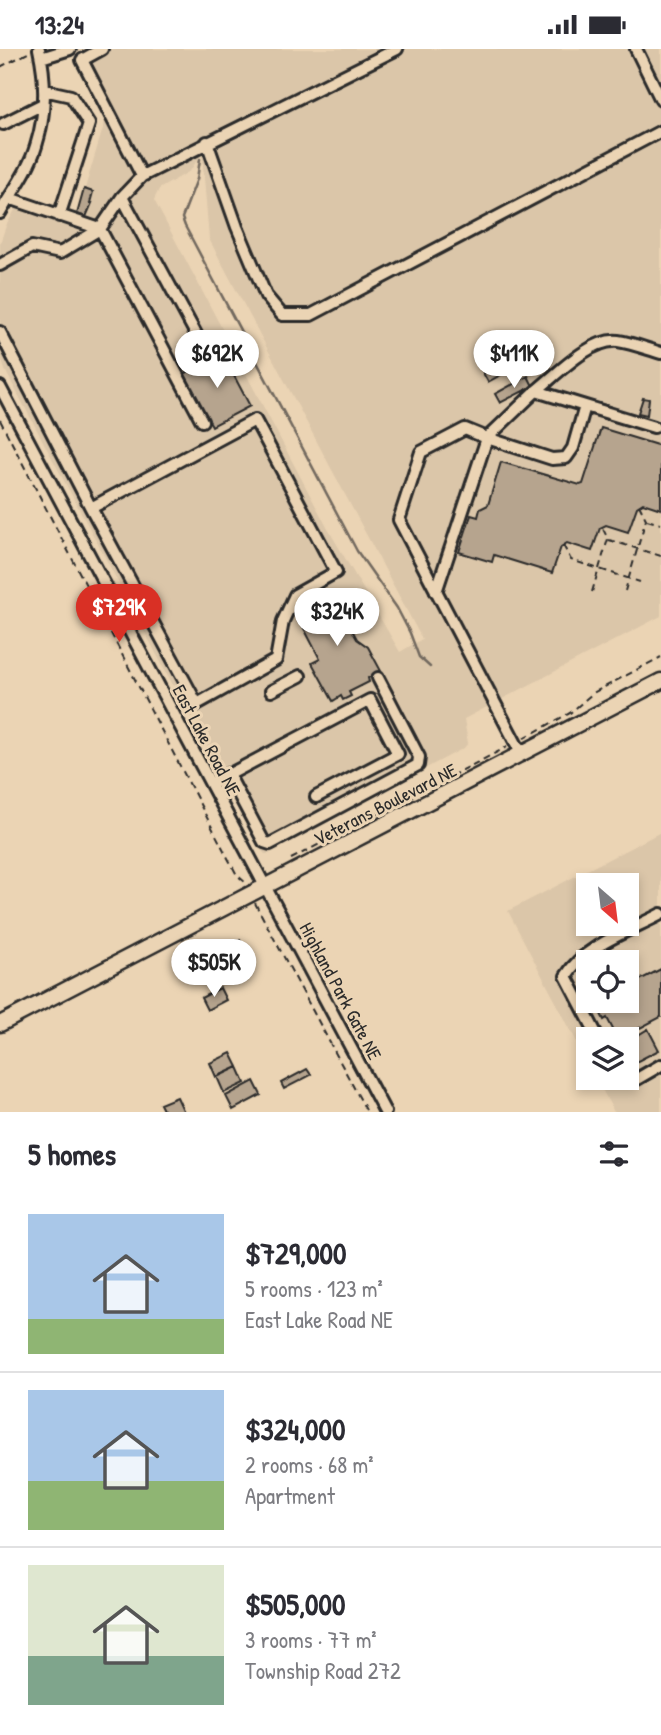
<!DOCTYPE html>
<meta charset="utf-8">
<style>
body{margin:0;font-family:"Patrick Hand",sans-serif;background:#f2f2f3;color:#2b2b33;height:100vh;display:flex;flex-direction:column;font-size:26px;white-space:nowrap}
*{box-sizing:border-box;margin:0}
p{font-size:23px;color:#7c7c81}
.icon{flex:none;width:38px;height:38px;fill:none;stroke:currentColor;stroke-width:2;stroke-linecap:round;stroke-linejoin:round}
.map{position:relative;height:1063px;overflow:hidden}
.drawer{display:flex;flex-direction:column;background:#fff;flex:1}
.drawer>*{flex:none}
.needle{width:46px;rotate:152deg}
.tools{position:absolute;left:576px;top:824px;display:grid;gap:14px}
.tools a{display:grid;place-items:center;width:63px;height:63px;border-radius:0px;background:#fff;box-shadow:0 4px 10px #0003;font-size:35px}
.price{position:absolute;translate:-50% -60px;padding:0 16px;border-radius:24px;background:#fff;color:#222;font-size:23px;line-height:46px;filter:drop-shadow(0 2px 4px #0008)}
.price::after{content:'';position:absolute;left:50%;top:42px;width:21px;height:16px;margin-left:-10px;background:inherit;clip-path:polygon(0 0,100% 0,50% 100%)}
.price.selected{background:#d93025;color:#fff}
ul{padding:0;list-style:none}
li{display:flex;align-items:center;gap:21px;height:175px;padding:0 28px}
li+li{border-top:2px solid #e1e1e2}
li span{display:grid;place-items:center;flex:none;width:196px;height:140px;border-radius:0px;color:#555}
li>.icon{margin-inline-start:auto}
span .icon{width:84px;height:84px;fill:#fffc;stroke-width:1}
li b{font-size:30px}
h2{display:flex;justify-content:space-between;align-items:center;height:84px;padding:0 28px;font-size:30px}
.status{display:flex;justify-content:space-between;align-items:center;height:49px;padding:0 35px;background:#fff;direction:ltr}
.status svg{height:19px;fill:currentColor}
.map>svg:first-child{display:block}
.built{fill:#dbc6a9;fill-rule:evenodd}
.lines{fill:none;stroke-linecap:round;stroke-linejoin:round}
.stream{stroke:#72695e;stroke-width:2.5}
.building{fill:#b6a48e;stroke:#2b2b2b;stroke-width:2}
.minor-casing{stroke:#2b2b2b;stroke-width:16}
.major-casing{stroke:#2b2b2b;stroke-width:19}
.path{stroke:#2b2b2b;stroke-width:2;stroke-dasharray:7 5;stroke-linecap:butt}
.minor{stroke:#ebd4b4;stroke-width:10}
.major{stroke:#ebd4b4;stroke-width:14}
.labels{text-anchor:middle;stroke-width:6;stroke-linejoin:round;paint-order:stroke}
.street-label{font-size:19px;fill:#2b2b2b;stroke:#ebd4b4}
</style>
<div class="status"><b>13:24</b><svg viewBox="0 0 49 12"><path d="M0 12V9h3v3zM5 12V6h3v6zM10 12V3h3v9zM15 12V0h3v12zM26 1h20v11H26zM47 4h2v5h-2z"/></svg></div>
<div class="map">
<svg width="661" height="1063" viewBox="0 0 661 1063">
<rect width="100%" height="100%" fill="#ebd4b4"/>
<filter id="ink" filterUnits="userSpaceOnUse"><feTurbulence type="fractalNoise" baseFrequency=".0143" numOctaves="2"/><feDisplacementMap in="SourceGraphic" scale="14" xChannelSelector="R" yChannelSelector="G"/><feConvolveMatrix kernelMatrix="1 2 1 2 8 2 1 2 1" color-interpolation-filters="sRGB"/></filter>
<g filter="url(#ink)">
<path class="built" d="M88,0H661V567L464,670L468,694L464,699L275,799L270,805H265L261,801L5,321L0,305V194L6,177L16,159L74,176L106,69L74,7ZM202,104L209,190L422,590L400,603L328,480L154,151L159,140L190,122Z
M661,783V1063H614L596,1029H626V990H588V1014L508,862ZM588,836H626V875H588ZM588,914H626V952H588Z"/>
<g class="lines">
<path class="stream" d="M200,110L197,130L182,169L185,177L357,502L397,559L410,584L419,608L430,618"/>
</g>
<path class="building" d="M84,140L93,143L90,154H92L86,168L77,165Z
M222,304L250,357L212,377L184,325Z
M517,306L522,314L488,333L483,324Z
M528,327L533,337L500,354L495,345Z
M643,349L649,350L647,366L638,364Z
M601,379L657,396L661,390V460L643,454L637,458L628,483L606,476L600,479L592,502L567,494L561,498L552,524L494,506L492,513L459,503L471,466L478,468L480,460L488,456L501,413L580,436L583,435Z
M331,542L357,590L368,598L381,622L368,629L369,633L349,643L351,647L343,651L341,647L333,652L312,614L320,610L295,562Z
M240,891L248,908L239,913L230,896Z
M661,920V968L636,981L638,986L648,980L659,1001L628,1017L626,992L632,989L630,985L618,990L607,969L604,971L596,955L601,952H626V938Z
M220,939L226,951L207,961L201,949Z
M231,1004L238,1018L216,1028L210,1014Z
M238,1018L245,1034L224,1044L217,1028Z
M307,1020L311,1026L284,1040L281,1034Z
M254,1032L261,1046L233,1061L226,1047Z
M177,1048L184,1063H164L160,1055Z"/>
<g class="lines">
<defs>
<path id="minor" d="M102,0L82,11L142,127
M636,0L661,51
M41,9L70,0
M44,41L71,47L89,75L59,167
M3,75L43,55
M207,93L237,178L266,247L282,266H311L661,82
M122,148L204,300
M0,164C12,143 29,121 36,97C46,66 46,31 39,0
M0,216L32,198L60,204L100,180L9,149
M0,283L91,459L197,655L276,611L283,572L295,546L336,523L255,371L91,459
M0,338L385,1063
M536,342C556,326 591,289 618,292C632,294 647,300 661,304
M202,372L100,180L122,148L142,127L397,0
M436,543L487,389L552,410L566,409L573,399L585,357
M271,642L300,627
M522,706L399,471L421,403L465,380L487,389L536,342L654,378
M228,725L264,793L270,795L418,716L419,708L378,629
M211,735L370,651L398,705L316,748
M599,990L566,927C584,897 631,881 661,865
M624,1029L637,1030L661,1016"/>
<path id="major" d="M0,975L661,632"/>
</defs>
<use href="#minor" class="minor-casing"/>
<use href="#major" class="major-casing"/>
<path class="path" d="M0,18L28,4
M0,371L229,811L237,826L246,834
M647,471L661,475
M609,491L661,507
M563,496L571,511L640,533
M625,542L646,470L639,456
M592,543L608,490L602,478
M524,689L570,664L593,644L661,608
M291,810L507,698
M255,854L367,1063"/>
<use href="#minor" class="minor"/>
<use href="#major" class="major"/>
</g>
</g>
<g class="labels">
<g class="street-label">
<text transform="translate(207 691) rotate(62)" y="7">East Lake Road NE</text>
<text transform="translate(385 755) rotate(-27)" y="7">Veterans Boulevard NE</text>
<text transform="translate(341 942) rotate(62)" y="7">Highland Park Gate NE</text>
</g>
</g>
</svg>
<div class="tools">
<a><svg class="needle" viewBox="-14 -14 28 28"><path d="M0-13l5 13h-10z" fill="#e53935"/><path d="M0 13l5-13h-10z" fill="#7c7c81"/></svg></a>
<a><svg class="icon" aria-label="locate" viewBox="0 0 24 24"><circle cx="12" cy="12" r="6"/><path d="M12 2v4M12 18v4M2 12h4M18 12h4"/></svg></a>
<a><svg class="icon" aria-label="layers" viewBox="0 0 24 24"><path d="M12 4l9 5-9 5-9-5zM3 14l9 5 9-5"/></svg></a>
</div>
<b class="price" style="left:217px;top:341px">$692K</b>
<b class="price" style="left:514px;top:341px">$411K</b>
<b class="price selected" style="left:119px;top:595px">$729K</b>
<b class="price" style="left:337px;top:599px">$324K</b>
<b class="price" style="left:214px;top:950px">$505K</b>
</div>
<section class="drawer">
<h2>5 homes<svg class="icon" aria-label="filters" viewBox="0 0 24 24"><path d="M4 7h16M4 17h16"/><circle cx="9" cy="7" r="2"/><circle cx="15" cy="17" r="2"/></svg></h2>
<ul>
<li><span style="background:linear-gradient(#a9c7e8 75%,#8fb573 0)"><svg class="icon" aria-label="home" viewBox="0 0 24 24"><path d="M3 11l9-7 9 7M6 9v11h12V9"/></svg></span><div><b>$729,000</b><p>5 rooms · 123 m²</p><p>East Lake Road NE</p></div></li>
<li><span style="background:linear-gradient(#a9c7e8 65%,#8fb573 0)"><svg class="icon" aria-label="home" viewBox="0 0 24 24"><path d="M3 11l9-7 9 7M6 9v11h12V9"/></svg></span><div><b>$324,000</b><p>2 rooms · 68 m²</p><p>Apartment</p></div></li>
<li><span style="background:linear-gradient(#dfe7d0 65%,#7fa58c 0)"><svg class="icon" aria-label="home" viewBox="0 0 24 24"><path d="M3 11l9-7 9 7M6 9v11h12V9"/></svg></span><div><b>$505,000</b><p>3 rooms · 77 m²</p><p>Township Road 272</p></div></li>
</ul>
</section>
